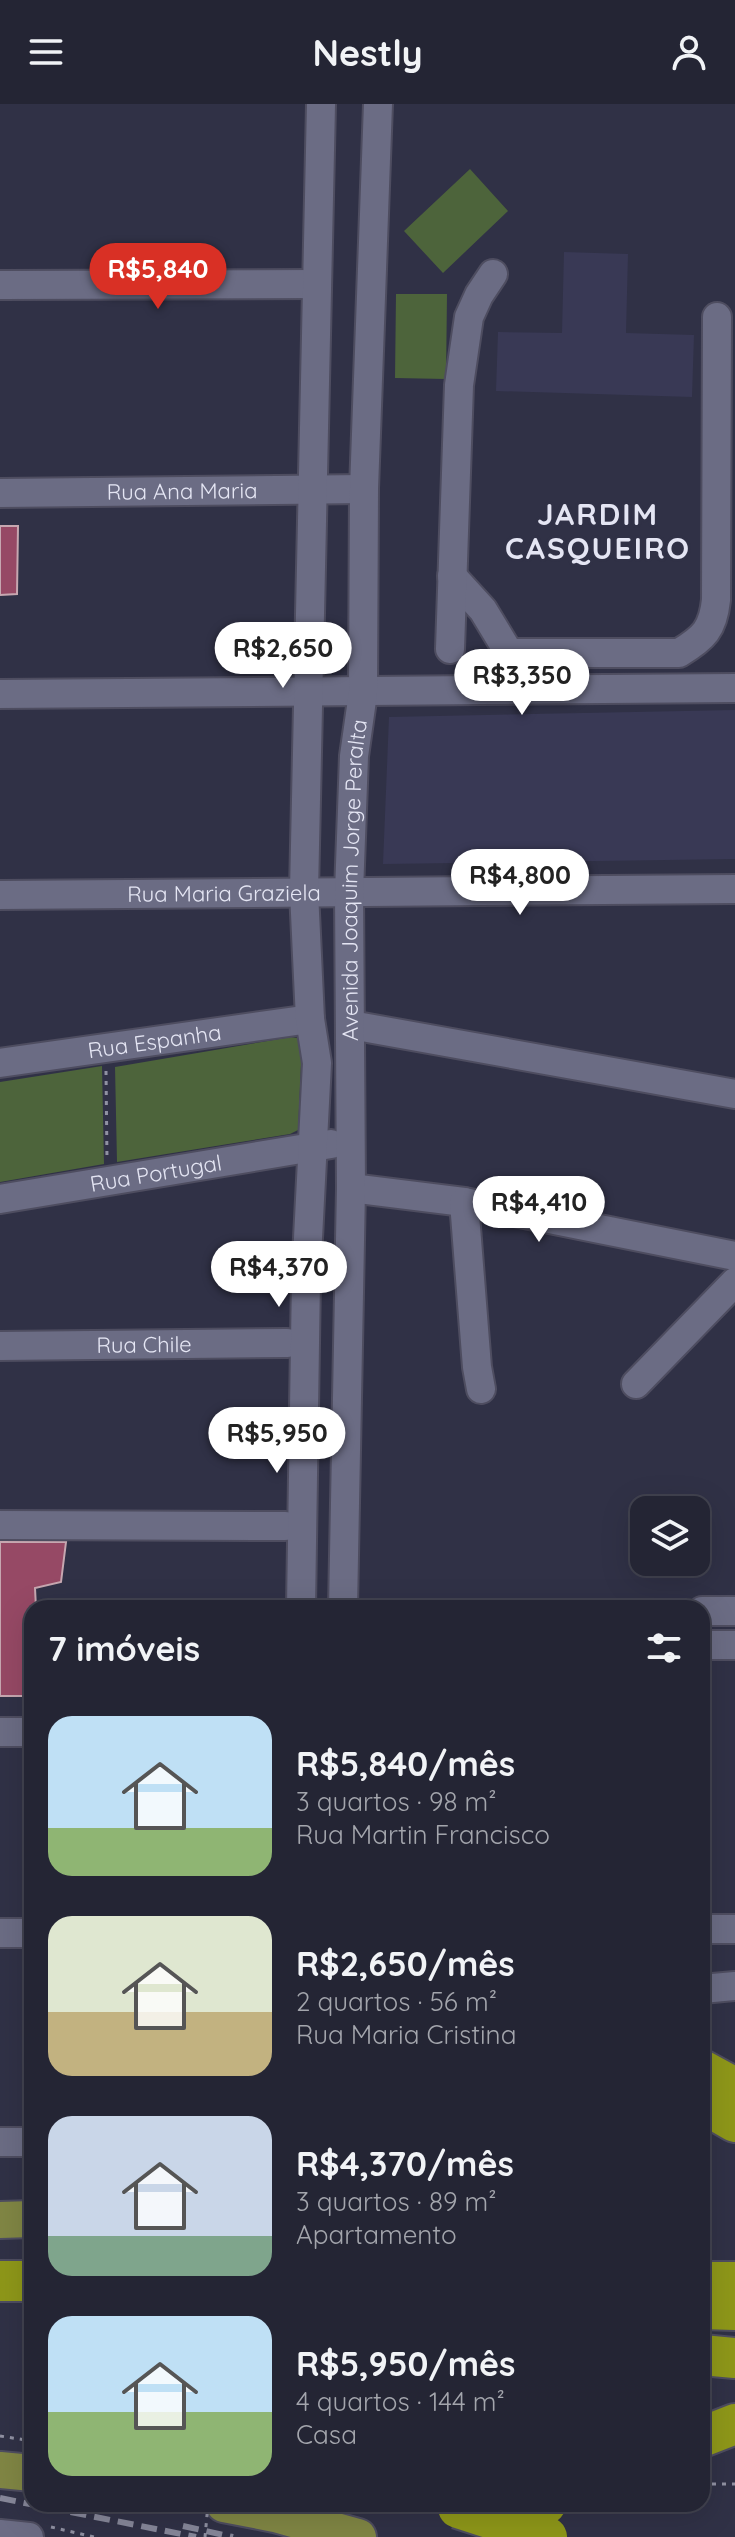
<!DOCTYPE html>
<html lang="pt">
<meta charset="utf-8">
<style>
body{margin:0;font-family:Quicksand,sans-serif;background:#303140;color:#f1f3f6;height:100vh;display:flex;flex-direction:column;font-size:30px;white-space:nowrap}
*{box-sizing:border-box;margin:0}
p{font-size:26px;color:#a3a5ac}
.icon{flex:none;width:44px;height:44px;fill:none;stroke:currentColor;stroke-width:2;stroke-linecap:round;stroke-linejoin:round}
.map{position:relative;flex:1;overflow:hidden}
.drawer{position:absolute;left:24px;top:1496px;width:686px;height:912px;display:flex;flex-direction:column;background:#242534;border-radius:24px;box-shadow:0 8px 32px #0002,0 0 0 2px #41424f}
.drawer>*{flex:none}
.controls{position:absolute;left:630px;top:1392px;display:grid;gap:16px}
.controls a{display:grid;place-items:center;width:80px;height:80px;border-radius:16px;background:#242534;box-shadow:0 8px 32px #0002,0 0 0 2px #41424f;font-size:40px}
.price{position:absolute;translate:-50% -68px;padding:0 18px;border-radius:28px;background:#fff;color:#222;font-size:26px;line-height:52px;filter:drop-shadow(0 2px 4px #0008)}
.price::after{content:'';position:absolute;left:50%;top:48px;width:24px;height:18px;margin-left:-12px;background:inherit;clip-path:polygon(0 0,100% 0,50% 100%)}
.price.selected{background:#d93025;color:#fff}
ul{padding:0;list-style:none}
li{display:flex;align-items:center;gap:24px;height:200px;padding:0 24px}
li span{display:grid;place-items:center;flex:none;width:224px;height:160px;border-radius:24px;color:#555}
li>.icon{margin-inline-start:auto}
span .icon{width:96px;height:96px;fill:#fffc;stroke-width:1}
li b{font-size:34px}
h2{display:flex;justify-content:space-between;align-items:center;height:96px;padding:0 24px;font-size:34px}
header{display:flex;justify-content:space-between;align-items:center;height:104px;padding:0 24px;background:#242534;font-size:36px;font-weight:700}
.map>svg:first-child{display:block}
.built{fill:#393955}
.green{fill:#4d643b}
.building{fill:#964965;stroke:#c6a7b0;stroke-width:2}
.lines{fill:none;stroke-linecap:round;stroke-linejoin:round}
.minor-casing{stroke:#4e4d60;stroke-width:32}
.major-casing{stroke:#4e4d60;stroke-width:40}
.highway-casing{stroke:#4e4d60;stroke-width:44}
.path{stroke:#9091a2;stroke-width:3;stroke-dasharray:4 6;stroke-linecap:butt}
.minor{stroke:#6b6c84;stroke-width:28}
.major{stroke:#808644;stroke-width:36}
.highway{stroke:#8e9719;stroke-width:40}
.rail{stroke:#868799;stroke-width:6;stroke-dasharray:16 8;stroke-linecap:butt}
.highway-bridge-casing{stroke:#4e4d60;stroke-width:44;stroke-linecap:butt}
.path-bridge{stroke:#9091a2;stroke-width:3;stroke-dasharray:4 6;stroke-linecap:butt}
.highway-bridge{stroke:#8e9719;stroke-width:40}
.labels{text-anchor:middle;stroke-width:6;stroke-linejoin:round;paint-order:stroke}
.street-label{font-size:22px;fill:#e4e5f3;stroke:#303146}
.district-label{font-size:30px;font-weight:bold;letter-spacing:2px;fill:#e4e5f3;stroke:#303146}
</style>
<header><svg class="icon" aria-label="menu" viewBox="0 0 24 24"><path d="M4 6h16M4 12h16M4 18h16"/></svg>Nestly<svg class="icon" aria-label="person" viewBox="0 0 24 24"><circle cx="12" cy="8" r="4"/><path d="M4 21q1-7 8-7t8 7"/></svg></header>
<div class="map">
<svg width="735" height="2433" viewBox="0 0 735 2433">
<rect width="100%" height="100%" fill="#303146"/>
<path class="built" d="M564,148L628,150L626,229L694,231L692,293L496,287L498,228L562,229Z
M735,606V755L383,760L389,613Z"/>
<path class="green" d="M470,65L508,107L443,169L404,127Z
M396,190H447L446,275L395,274Z
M291,933L297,934L302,940L298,1026L290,1030L117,1058L115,963Z
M102,962L104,1060L0,1078V978Z"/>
<path class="building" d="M0,422H18L17,490L0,491Z
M0,1438H66L61,1478L35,1484L36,1504H32V1552L25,1553L26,1592H0Z"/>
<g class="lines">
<defs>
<g id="minor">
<path d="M0,181L317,180"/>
<path id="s1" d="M0,389L364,385"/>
<path d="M452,472L483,506L509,549H679C704,534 713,525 716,496L717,213"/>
<path d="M450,545L459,281L469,213L479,191L493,170"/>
<path d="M0,590L735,584"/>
<path id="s2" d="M0,791L735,785"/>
<path d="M351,921L735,990"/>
<path id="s3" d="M0,959L310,915"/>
<path d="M351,1084L464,1098L735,1152"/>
<path id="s4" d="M0,1095L331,1040"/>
<path d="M464,1098L477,1263L481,1285"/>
<path id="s5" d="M0,1242L287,1239"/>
<path d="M636,1280L735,1178"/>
<path d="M0,1421L285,1422"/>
<path d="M301,1504L306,1173L317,959L310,915L304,788L321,0"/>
<path id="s6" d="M343,1504L351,1084L349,788L354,652L363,589L364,385L378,0"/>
<path d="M702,1507H735"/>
<path d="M702,1541H735"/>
<path d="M0,1628H32"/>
<path d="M702,1825H735"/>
<path d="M0,1829H32"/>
<path d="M702,1885L735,1882"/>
<path d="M0,2038H32"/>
<path d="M0,2430L29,2433"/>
</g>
<path id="major" d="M0,2116L32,2115
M0,2366L32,2369
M224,2400L275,2410L358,2433"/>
<path id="highway" d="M702,1966L735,1984
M702,1999L735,2018
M0,2177H32
M702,2178H735
M702,2205L735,2206
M702,2251L735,2254
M702,2333L735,2320"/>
</defs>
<use href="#minor" class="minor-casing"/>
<use href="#major" class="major-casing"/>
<use href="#highway" class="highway-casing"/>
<path class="path" d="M106,967L107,1056
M0,2332L32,2337
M702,2380H735
M51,2423L94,2433"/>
<use href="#minor" class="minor"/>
<use href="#major" class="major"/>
<use href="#highway" class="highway"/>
<path class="rail" d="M0,2394L196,2433
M183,2422L233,2433"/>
<defs>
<path id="highway-bridge" d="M482,2403L546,2400
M458,2404L547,2433"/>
</defs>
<use href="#highway-bridge" class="highway-bridge-casing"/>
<path class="path-bridge" d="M205,2433L208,2400"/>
<use href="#highway-bridge" class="highway-bridge"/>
</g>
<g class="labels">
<g class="street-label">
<text dy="8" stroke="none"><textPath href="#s1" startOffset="182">Rua Ana Maria</textPath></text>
<text dy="8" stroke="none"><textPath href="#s6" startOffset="728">Avenida Joaquim Jorge Peralta</textPath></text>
<text dy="8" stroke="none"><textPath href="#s2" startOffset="224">Rua Maria Graziela</textPath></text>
<text dy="8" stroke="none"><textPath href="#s3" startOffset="156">Rua Espanha</textPath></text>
<text dy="8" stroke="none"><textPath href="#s4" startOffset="158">Rua Portugal</textPath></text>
<text dy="8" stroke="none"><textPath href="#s5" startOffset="144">Rua Chile</textPath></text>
</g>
<g class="district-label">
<text x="598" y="421">JARDIM<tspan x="598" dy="34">CASQUEIRO</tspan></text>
</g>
</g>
</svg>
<div class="controls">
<a><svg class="icon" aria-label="layers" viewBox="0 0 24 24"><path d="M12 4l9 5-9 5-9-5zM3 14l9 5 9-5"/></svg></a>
</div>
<b class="price selected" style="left:158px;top:207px">R$5,840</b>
<b class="price" style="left:283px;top:586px">R$2,650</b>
<b class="price" style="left:522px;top:613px">R$3,350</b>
<b class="price" style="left:520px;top:813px">R$4,800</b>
<b class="price" style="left:539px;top:1140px">R$4,410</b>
<b class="price" style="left:279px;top:1205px">R$4,370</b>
<b class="price" style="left:277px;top:1371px">R$5,950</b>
<section class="drawer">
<h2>7 imóveis<svg class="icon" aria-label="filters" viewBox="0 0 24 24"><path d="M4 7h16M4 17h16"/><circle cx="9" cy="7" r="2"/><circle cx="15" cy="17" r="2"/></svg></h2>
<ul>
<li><span style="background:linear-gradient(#bfe0f5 70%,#8fb573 0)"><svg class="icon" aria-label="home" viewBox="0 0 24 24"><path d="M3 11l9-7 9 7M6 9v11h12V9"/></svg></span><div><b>R$5,840/mês</b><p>3 quartos · 98 m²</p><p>Rua Martin Francisco</p></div></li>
<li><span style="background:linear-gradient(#dfe7d0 60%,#c2b280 0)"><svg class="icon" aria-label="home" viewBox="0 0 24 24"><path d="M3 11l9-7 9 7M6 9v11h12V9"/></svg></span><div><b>R$2,650/mês</b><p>2 quartos · 56 m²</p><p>Rua Maria Cristina</p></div></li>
<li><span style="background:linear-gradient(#c9d6e8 75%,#7fa58c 0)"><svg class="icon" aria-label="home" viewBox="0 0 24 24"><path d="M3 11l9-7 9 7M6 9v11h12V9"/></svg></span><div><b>R$4,370/mês</b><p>3 quartos · 89 m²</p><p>Apartamento</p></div></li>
<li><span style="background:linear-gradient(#bfe0f5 60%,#8fb573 0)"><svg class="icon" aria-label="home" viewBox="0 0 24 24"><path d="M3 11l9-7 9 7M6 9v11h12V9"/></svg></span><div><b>R$5,950/mês</b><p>4 quartos · 144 m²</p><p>Casa</p></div></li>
</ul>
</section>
</div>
